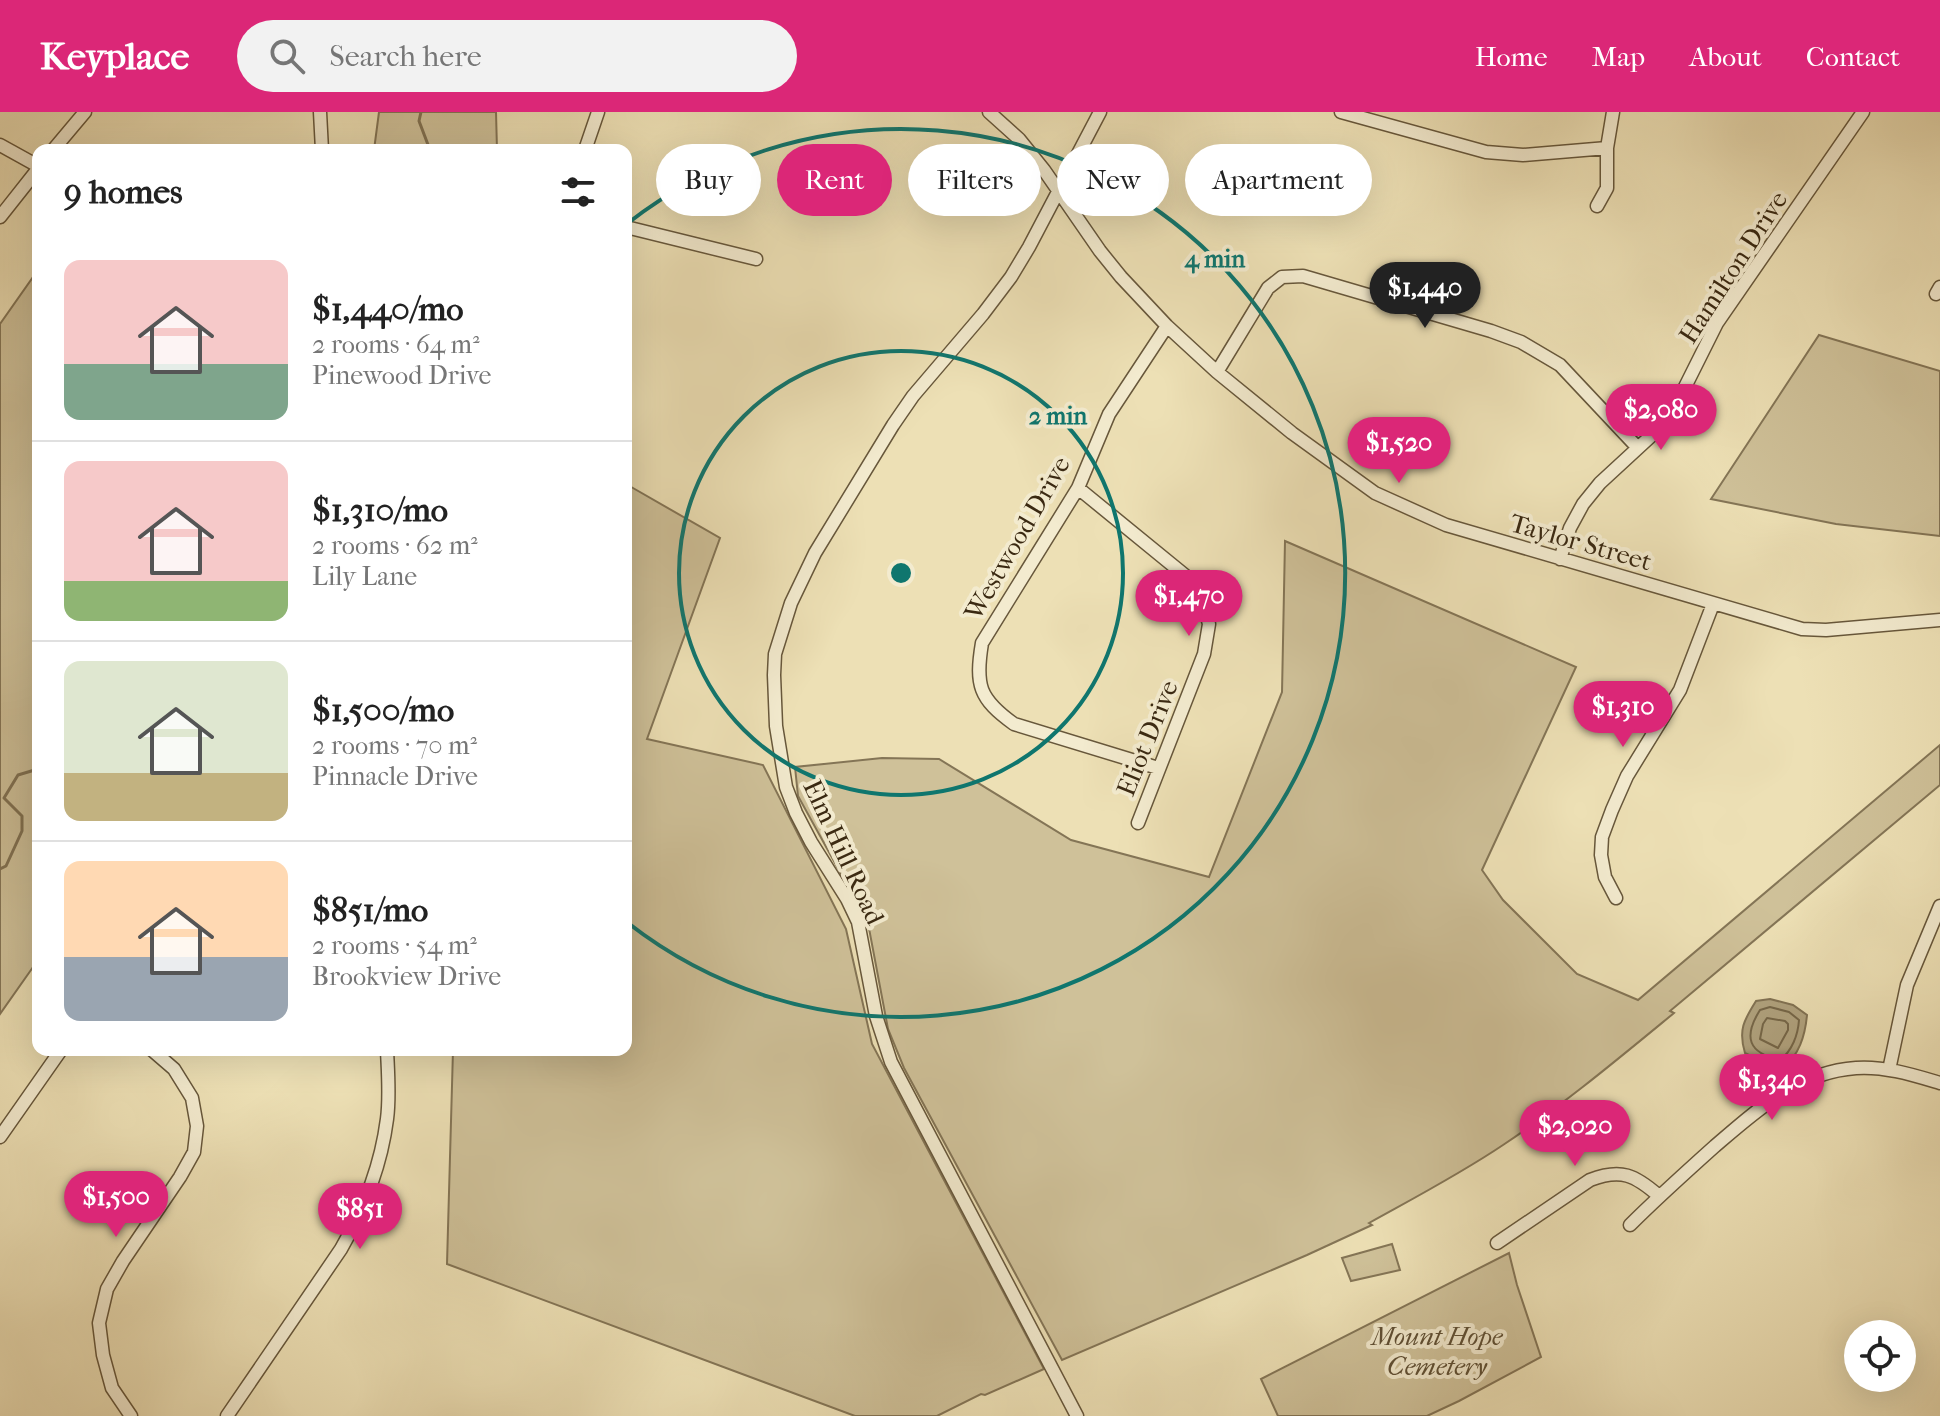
<!DOCTYPE html>
<meta charset="utf-8">
<style>
body{margin:0;font-family:"IM FELL French Canon",serif;background:#f2f2f2;color:#222;height:100vh;display:flex;flex-direction:column;font-size:30px;white-space:nowrap}
*{box-sizing:border-box;margin:0}
p{font-size:26px;color:#767676}
.icon{flex:none;width:44px;height:44px;fill:none;stroke:currentColor;stroke-width:2;stroke-linecap:round;stroke-linejoin:round}
.map{position:relative;flex:1;overflow:hidden}
.panel{position:absolute;left:32px;top:32px;width:600px;height:912px;display:flex;flex-direction:column;background:#fff;border-radius:16px;box-shadow:0 8px 32px #0002}
.panel>*{flex:none}
.top-card{position:absolute;left:656px;top:32px;width:760px;height:72px;display:flex;gap:16px}
.controls{position:absolute;left:1844px;top:1208px;display:grid;gap:16px}
.controls a{display:grid;place-items:center;width:72px;height:72px;border-radius:50%;background:#fff;box-shadow:0 8px 32px #0002;font-size:40px}
.price{position:absolute;translate:-50% -68px;padding:0 18px;border-radius:28px;background:#db2777;color:#fff;font-size:26px;line-height:52px;filter:drop-shadow(0 2px 4px #0008)}
.price::after{content:'';position:absolute;left:50%;top:48px;width:24px;height:18px;margin-left:-12px;background:inherit;clip-path:polygon(0 0,100% 0,50% 100%)}
.price.on{background:#222;color:#fff}
ul{padding:0;list-style:none}
li{display:flex;align-items:center;gap:24px;height:200px;padding:0 32px}
li+li{border-top:2px solid #e0e0e0}
li span{display:grid;place-items:center;flex:none;width:224px;height:160px;border-radius:16px;color:#555}
li>.icon{margin-inline-start:auto}
span .icon{width:96px;height:96px;fill:#fffc;stroke-width:1}
li b{font-size:34px}
h2{display:flex;justify-content:space-between;align-items:center;height:96px;padding:0 32px;font-size:34px}
.tag{padding:0 28px;border-radius:36px;background:#fff;box-shadow:0 8px 32px #0002;font-size:28px;line-height:72px}
.tag.on{background:#db2777;color:#fff}
header{display:flex;align-items:center;gap:48px;box-sizing:border-box;height:112px;padding:0 40px;background:#db2777;color:#fff}
header strong{font-size:38px}
nav{display:flex;gap:44px;margin-inline-start:auto;font-size:28px}
.search{width:560px;height:72px;background:#f2f2f2;display:flex;align-items:center;gap:20px;box-sizing:border-box;padding:0 28px;border-radius:44px;color:#767676;font-size:30px}
.map>svg:first-child{display:block}
.green{fill:#cfc199;stroke:#847556;stroke-width:2}
.water{fill:#b0a27e;stroke:#817253;stroke-width:2}
.lines{fill:none;stroke-linecap:round;stroke-linejoin:round}
.shore{stroke:#756648;stroke-width:2}
.stream{stroke:#817253;stroke-width:3}
.minor-casing{stroke:#67573b;stroke-width:15}
.minor{stroke:#f3ebcf;stroke-width:12}
.ring{fill:none;stroke:#0f766e;stroke-width:4}
.labels{text-anchor:middle;stroke-width:8;stroke-linejoin:round;paint-order:stroke}
.street-label{font-size:26px;fill:#3a2912;stroke:#f3ebcf}
.park-label{font-size:26px;font-style:italic;fill:#5f4f34;stroke:#f3ebcf}
.centre{fill:#0f766e;stroke:#f3ebcf;stroke-width:4}
.ring-label{font-size:24px;text-anchor:middle;font-weight:bold;fill:#0f766e;stroke:#f3ebcf;stroke-width:8;stroke-linejoin:round;paint-order:stroke}
</style>
<header>
<strong>Keyplace</strong>
<div class="search"><svg class="icon" aria-label="search" viewBox="0 0 24 24"><circle cx="10" cy="10" r="6"/><path d="M15 15l6 6"/></svg>Search here</div>
<nav><a>Home</a><a>Map</a><a>About</a><a>Contact</a></nav>
</header>
<div class="map">
<svg width="1940" height="1304" viewBox="0 0 1940 1304">
<rect width="100%" height="100%" fill="#ede0b5"/>
<filter id="stains"><feTurbulence type="fractalNoise" baseFrequency=".0025" numOctaves="4"/><feColorMatrix values="0 0 0 0 .2 0 0 0 0 .09 0 0 0 0 .02 0 0 0 .5 -.17"/></filter>
<radialGradient id="worn" r=".72"><stop offset=".6" stop-color="#630" stop-opacity="0"/><stop offset="1" stop-color="#630" stop-opacity=".3"/></radialGradient>
<path class="green" d="M379,0H496L497,38H374Z
M38,158V848L0,902V212Z
M1819,223L1940,259V424L1836,412L1711,387Z
M626,372L720,426L647,627L763,653L846,817L872,932L1044,1257L985,1283L981,1282L937,1304H855L447,1152L453,938H626Z
M1285,429L1576,555L1482,758L1503,788L1577,862L1638,888L1940,633V673L1670,899L1674,901C1618,947 1563,993 1503,1033C1460,1062 1414,1086 1369,1111L1372,1113L1307,1143L1062,1248L904,956L888,917L868,811L798,684L795,655L882,646L939,647L1071,728L1209,765L1282,580Z
M1392,1132L1400,1158L1351,1169L1342,1146Z
M1509,1141L1517,1173L1541,1245L1459,1289L1427,1304H1278L1261,1267Z"/>
<path class="water" d="M1770,887L1793,893L1807,903C1805,925 1799,942 1783,957L1771,954L1745,941C1738,918 1744,908 1756,889Z"/>
<g class="lines">
<path class="shore" d="M1770,895L1789,900L1799,908C1798,923 1792,939 1780,948C1748,941 1743,925 1760,898Z
M1767,906L1785,909L1788,912V918L1778,936L1760,927L1763,912Z"/>
<path class="stream" d="M421,0L419,9L430,38
M0,757L6,754L22,719V704L4,686L18,663L38,657"/>
<defs>
<path id="minor" d="M320,0L322,38
M989,0L1019,27L1044,58L1100,139L1121,165L1167,214L1217,260L1292,321L1375,381L1446,413L1802,517L1826,518L1940,508
M1341,0L1486,40L1523,43L1607,36
M0,33L38,54
M53,38L85,0
M585,38L598,0
M1597,94L1607,76V36L1613,0
M0,105L38,57
M626,115L756,147
M1936,182L1940,175
M1217,260L1268,176L1282,165L1303,164L1491,219L1521,230L1560,253L1638,336
M1078,376L1187,465L1202,486L1209,512L1204,542L1138,711
M1560,447L1570,416L1583,392L1600,371L1664,312L1677,291L1717,211L1863,0
M1158,656L1014,612C979,587 975,573 982,531L1078,376L1109,302L1167,214
M1616,786L1605,765L1601,743L1602,725L1612,698L1627,664L1680,578L1713,492
M1889,958L1907,873L1940,794
M0,1025L61,938
M1630,1113C1657,1086 1686,1060 1715,1034C1757,998 1798,960 1856,956C1885,954 1913,963 1940,971
M1497,1131L1590,1068C1621,1056 1635,1063 1659,1084
M131,1304L112,1276L103,1243L99,1211L107,1177L123,1149L180,1065L194,1040L197,1014L192,986L174,957L152,938
M227,1304L341,1137C364,1097 381,1054 387,1007C390,985 388,961 387,938
M1077,1304L891,950L876,904L858,810L847,787L811,730L796,701L786,675L776,614L774,563L775,542L791,491L815,441L893,313L913,284L983,202L1011,165L1029,135L1100,0"/>
</defs>
<use href="#minor" class="minor-casing"/>
<use href="#minor" class="minor"/>
</g>
<g class="ring">
<circle cx="901" cy="461" r="222"/>
<path d="M628 111A444 444 0 1 1 628 811"/>
</g>
<g class="labels">
<g class="street-label">
<text transform="translate(1733 155) rotate(-57)" y="9">Hamilton Drive</text>
<text transform="translate(1017 426) rotate(-60)" y="9">Westwood Drive</text>
<text transform="translate(1581 430) rotate(16)" y="9">Taylor Street</text>
<text transform="translate(1147 626) rotate(-68)" y="9">Eliot Drive</text>
<text transform="translate(844 740) rotate(65)" y="9">Elm Hill Road</text>
</g>
<g class="park-label">
<text x="1437" y="1233">Mount Hope<tspan x="1437" dy="30">Cemetery</tspan></text>
</g>
</g>
<circle cx="901" cy="461" r="12" class="centre"/>
<g class="ring-label">
<text x="1215" y="155">4 min</text>
<text x="1058" y="312">2 min</text>
</g>
<rect width="100%" height="100%" filter="url(#stains)"/>
<rect width="100%" height="100%" fill="url(#worn)"/>
</svg>
<div class="controls">
<a><svg class="icon" aria-label="locate" viewBox="0 0 24 24"><circle cx="12" cy="12" r="6"/><path d="M12 2v4M12 18v4M2 12h4M18 12h4"/></svg></a>
</div>
<b class="price on" style="left:1425px;top:218px">$1,440</b>
<b class="price" style="left:1661px;top:340px">$2,080</b>
<b class="price" style="left:1399px;top:373px">$1,520</b>
<b class="price" style="left:1189px;top:526px">$1,470</b>
<b class="price" style="left:1623px;top:637px">$1,310</b>
<b class="price" style="left:1772px;top:1010px">$1,340</b>
<b class="price" style="left:1575px;top:1056px">$2,020</b>
<b class="price" style="left:116px;top:1127px">$1,500</b>
<b class="price" style="left:360px;top:1139px">$851</b>
<div class="top-card">
<a class="tag">Buy</a>
<a class="tag on">Rent</a>
<a class="tag">Filters</a>
<a class="tag">New</a>
<a class="tag">Apartment</a>
</div>
<section class="panel">
<h2>9 homes<svg class="icon" aria-label="filters" viewBox="0 0 24 24"><path d="M4 7h16M4 17h16"/><circle cx="9" cy="7" r="2"/><circle cx="15" cy="17" r="2"/></svg></h2>
<ul>
<li><span style="background:linear-gradient(#f6c9c9 65%,#7fa58c 0)"><svg class="icon" aria-label="home" viewBox="0 0 24 24"><path d="M3 11l9-7 9 7M6 9v11h12V9"/></svg></span><div><b>$1,440/mo</b><p>2 rooms · 64 m²</p><p>Pinewood Drive</p></div></li>
<li><span style="background:linear-gradient(#f6c9c9 75%,#8fb573 0)"><svg class="icon" aria-label="home" viewBox="0 0 24 24"><path d="M3 11l9-7 9 7M6 9v11h12V9"/></svg></span><div><b>$1,310/mo</b><p>2 rooms · 62 m²</p><p>Lily Lane</p></div></li>
<li><span style="background:linear-gradient(#dfe7d0 70%,#c2b280 0)"><svg class="icon" aria-label="home" viewBox="0 0 24 24"><path d="M3 11l9-7 9 7M6 9v11h12V9"/></svg></span><div><b>$1,500/mo</b><p>2 rooms · 70 m²</p><p>Pinnacle Drive</p></div></li>
<li><span style="background:linear-gradient(#ffd9b3 60%,#9aa5b1 0)"><svg class="icon" aria-label="home" viewBox="0 0 24 24"><path d="M3 11l9-7 9 7M6 9v11h12V9"/></svg></span><div><b>$851/mo</b><p>2 rooms · 54 m²</p><p>Brookview Drive</p></div></li>
</ul>
</section>
</div>
